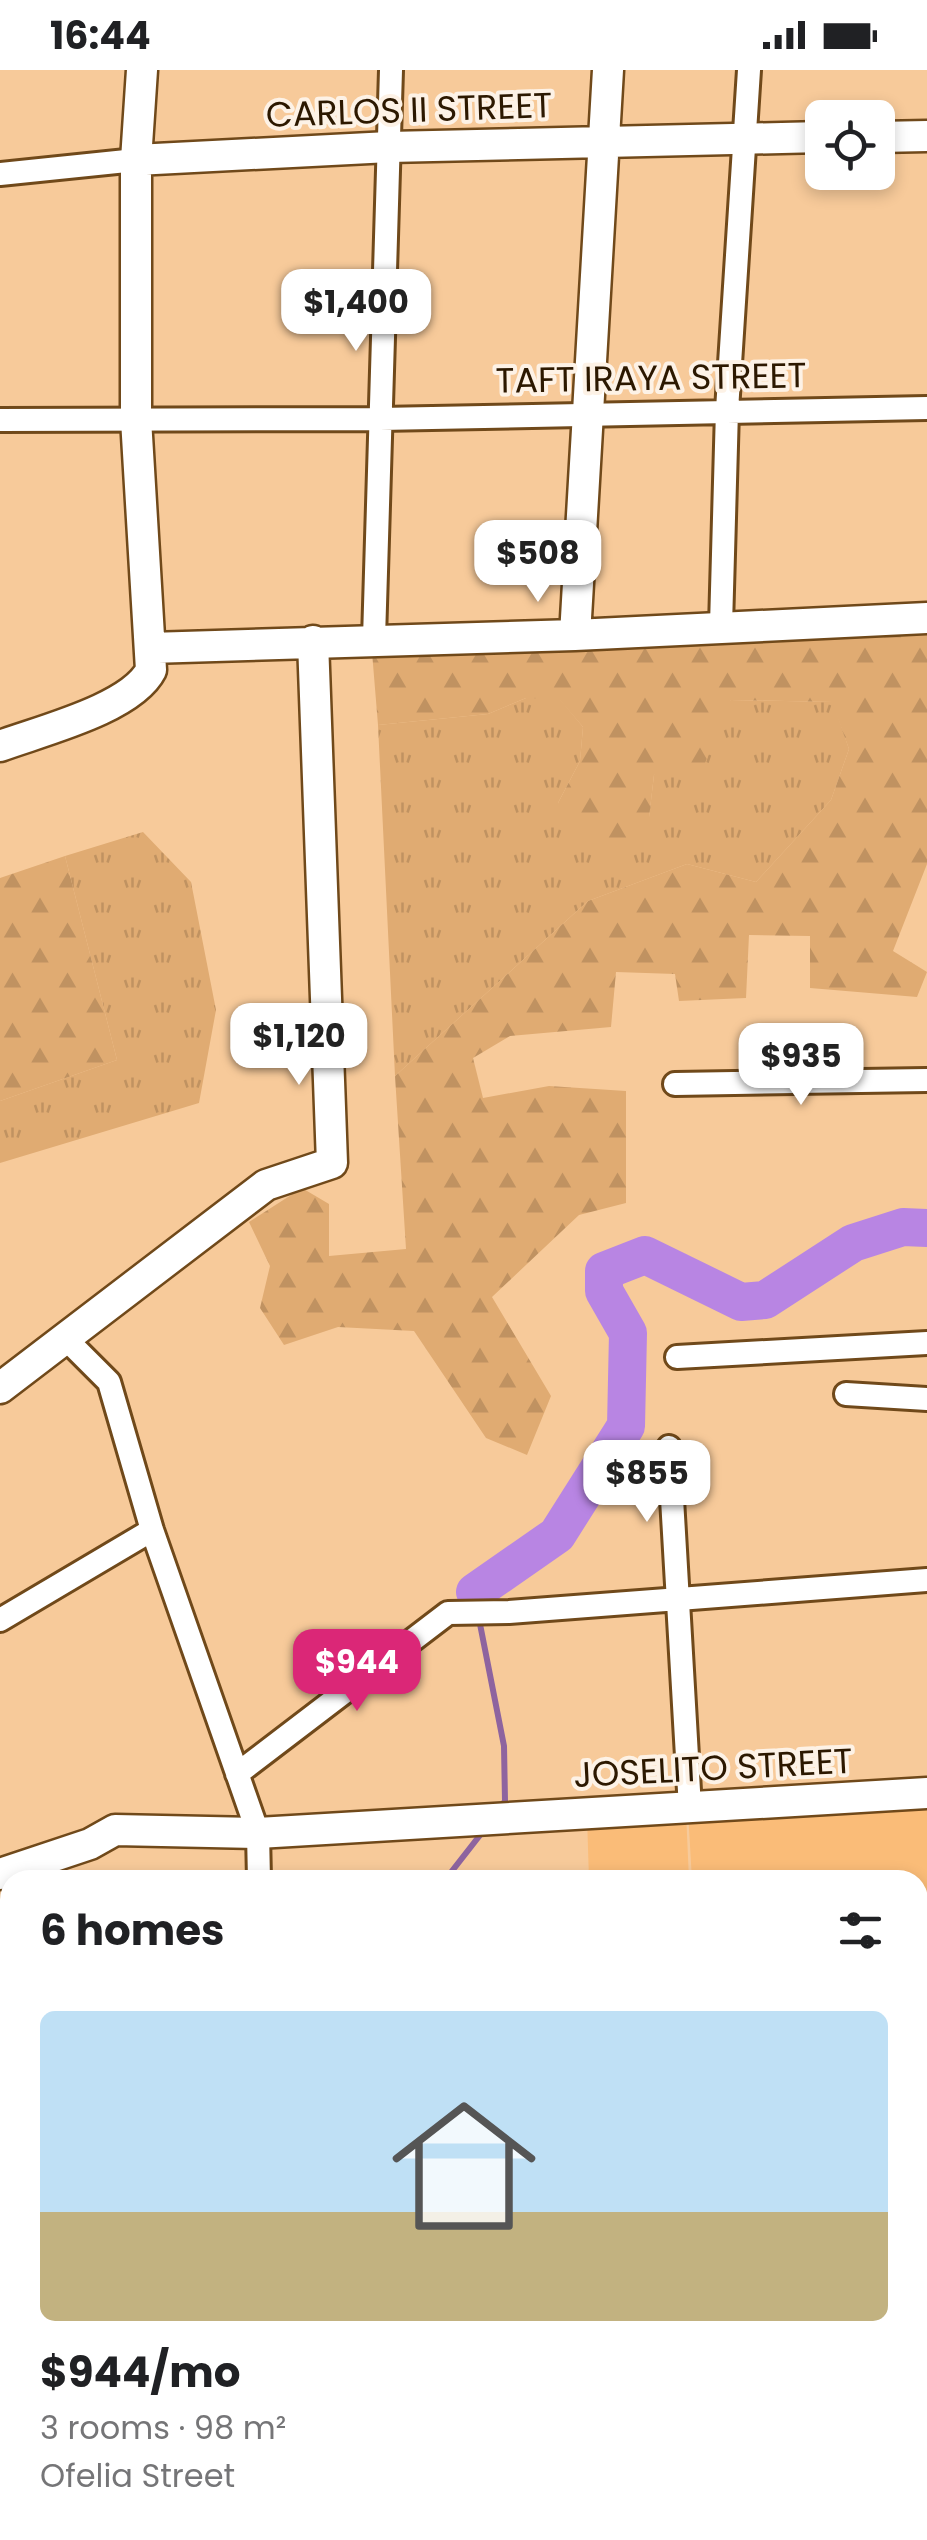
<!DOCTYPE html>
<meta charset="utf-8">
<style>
body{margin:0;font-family:Poppins,sans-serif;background:#f6f6f6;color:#202124;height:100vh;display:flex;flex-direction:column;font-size:38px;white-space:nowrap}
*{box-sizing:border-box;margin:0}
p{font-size:32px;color:#757577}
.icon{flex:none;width:55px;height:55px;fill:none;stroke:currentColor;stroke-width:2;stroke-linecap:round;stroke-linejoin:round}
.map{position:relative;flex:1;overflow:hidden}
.panel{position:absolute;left:0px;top:1800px;width:928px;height:670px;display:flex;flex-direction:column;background:#fff;border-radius:30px 30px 0 0;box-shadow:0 5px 15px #0003}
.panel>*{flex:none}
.buttons{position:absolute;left:805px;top:30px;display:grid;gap:20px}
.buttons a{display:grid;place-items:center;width:90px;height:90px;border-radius:15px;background:#fff;box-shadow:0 5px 15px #0003;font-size:50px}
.price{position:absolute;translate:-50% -85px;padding:0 22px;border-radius:20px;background:#fff;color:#222;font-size:32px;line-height:65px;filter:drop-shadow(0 2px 5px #0008)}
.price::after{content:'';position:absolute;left:50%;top:60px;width:30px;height:22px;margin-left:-15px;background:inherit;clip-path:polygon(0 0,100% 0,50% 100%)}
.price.selected{background:#db2777;color:#fff}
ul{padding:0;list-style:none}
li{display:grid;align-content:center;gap:20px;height:530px;padding:0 40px}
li+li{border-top:2px solid #e0e0e0}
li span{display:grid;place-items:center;height:310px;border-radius:15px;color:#555}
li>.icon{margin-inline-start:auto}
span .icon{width:180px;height:180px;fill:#fffc;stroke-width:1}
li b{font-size:42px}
h2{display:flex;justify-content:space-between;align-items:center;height:120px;padding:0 40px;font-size:42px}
.status{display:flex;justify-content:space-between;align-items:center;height:70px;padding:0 50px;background:#fff;direction:ltr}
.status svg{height:28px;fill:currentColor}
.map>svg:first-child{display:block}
.built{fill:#fabc78}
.grass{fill:url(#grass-tufts)}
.forest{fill:url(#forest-firs)}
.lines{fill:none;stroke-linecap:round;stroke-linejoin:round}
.stream{stroke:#8e649f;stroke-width:6}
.river{stroke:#b885e3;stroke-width:38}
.street-casing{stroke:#70491a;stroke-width:28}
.secondary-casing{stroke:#70491a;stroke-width:35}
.street{stroke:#fff;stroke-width:22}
.secondary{stroke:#fff;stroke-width:30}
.labels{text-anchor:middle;stroke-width:8;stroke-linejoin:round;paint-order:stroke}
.street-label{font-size:35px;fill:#2c1800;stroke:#fdf2e6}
</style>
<div class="status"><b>16:44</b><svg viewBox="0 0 49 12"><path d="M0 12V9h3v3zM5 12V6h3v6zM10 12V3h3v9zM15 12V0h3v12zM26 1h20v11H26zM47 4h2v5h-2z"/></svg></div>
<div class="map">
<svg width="927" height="2470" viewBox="0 0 927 2470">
<defs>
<pattern id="grass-tufts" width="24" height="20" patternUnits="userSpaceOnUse" patternTransform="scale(2.5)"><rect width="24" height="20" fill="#e0ab72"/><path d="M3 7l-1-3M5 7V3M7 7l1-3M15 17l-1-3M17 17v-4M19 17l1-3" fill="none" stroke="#c09261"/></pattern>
<pattern id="forest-firs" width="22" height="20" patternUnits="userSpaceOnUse" patternTransform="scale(2.5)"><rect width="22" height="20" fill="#e0ab72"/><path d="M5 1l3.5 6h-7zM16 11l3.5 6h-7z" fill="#c09261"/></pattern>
</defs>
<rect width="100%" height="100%" fill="#f7ca9a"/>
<path class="built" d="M927,1729V1930H918V1810H692L688,1741Z
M686,1742L689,1810H589L587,1746Z"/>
<path class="grass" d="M526,628H559L583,657L580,691L558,733L649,747L654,705L731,630L833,632L849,679L831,730L756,812L687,794L588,831L395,1006L378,655L488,644Z
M143,762L191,812L216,940L199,1033L0,1093V1031L117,990L65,786Z"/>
<path class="forest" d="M927,559V794L893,881L927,902L917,927L810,918V866L749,865L746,928L679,931L675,904L616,902L611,957L510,966L473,988L483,1028L549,1016L626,1021V1133L579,1145L492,1227L551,1326L527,1385L486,1368L414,1261L338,1257L284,1275L260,1238L270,1196L249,1152L302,1118L329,1134V1186L406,1179L395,1006L588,831L687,794L756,812L831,730L849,679L832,632L731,630L705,693L654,705L649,748L630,774L580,772L558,733L580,691L583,657L559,629L526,628L488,644L378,655L372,582Z
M65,786L117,990L0,1031V808Z"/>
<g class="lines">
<path class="stream" d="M475,1522L477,1537
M479,1549L504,1676L505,1731L500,1738
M445,1810L484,1760
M262,2470L280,2460"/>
<path class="river" d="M475,1522L557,1465L626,1356L628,1263L604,1221V1201L645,1185L741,1232L765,1230L853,1173L903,1157L927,1158"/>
<defs>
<path id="street" d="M0,104L136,90
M0,350L380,349L927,338
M721,556L727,340L749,0
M374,569L391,0
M675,1014L927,1010
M65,1268L109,1312L152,1460L258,1763L259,1810
M677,1287L927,1273
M846,1324L927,1329
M669,1377L690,1738
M0,1550L152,1460
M237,1704L448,1543L509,1542L927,1510
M918,1938H927
M918,2152L927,2151
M918,2346H927
M918,2437L927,2436
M406,2470L429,2460
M595,2470L613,2460
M773,2470L790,2460"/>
<path id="secondary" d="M878,67L927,66
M136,90L389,77L822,67
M575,565L608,0
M150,578L575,565L927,548
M0,676C40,661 131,639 151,600L136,349V90L142,0
M0,1318L266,1115L332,1093L313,571
M0,1804L90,1774L115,1760L258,1763L927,1723"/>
</defs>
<use href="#street" class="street-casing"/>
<use href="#secondary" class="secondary-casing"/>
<use href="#street" class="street"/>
<use href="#secondary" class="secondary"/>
</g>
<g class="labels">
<g class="street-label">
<text transform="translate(409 40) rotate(-2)" y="12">CARLOS II STREET</text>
<text transform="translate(651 308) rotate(-1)" y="12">TAFT IRAYA STREET</text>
<text transform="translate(713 1698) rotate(-3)" y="12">JOSELITO STREET</text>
</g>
</g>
</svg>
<div class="buttons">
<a><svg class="icon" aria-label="locate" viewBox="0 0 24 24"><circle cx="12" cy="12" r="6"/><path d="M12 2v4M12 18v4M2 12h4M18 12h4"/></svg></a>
</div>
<b class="price" style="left:356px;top:284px">$1,400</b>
<b class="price" style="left:538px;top:535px">$508</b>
<b class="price" style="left:299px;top:1018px">$1,120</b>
<b class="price" style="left:801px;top:1038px">$935</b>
<b class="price" style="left:647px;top:1455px">$855</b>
<b class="price selected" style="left:357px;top:1644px">$944</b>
<section class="panel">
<h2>6 homes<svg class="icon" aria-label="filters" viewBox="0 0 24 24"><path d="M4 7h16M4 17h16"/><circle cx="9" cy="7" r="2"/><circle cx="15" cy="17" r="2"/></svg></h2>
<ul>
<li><span style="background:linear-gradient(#bfe0f5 65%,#c2b280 0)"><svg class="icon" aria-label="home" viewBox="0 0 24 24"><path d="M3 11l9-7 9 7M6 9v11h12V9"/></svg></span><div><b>$944/mo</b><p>3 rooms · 98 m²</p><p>Ofelia Street</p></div></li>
</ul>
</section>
</div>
